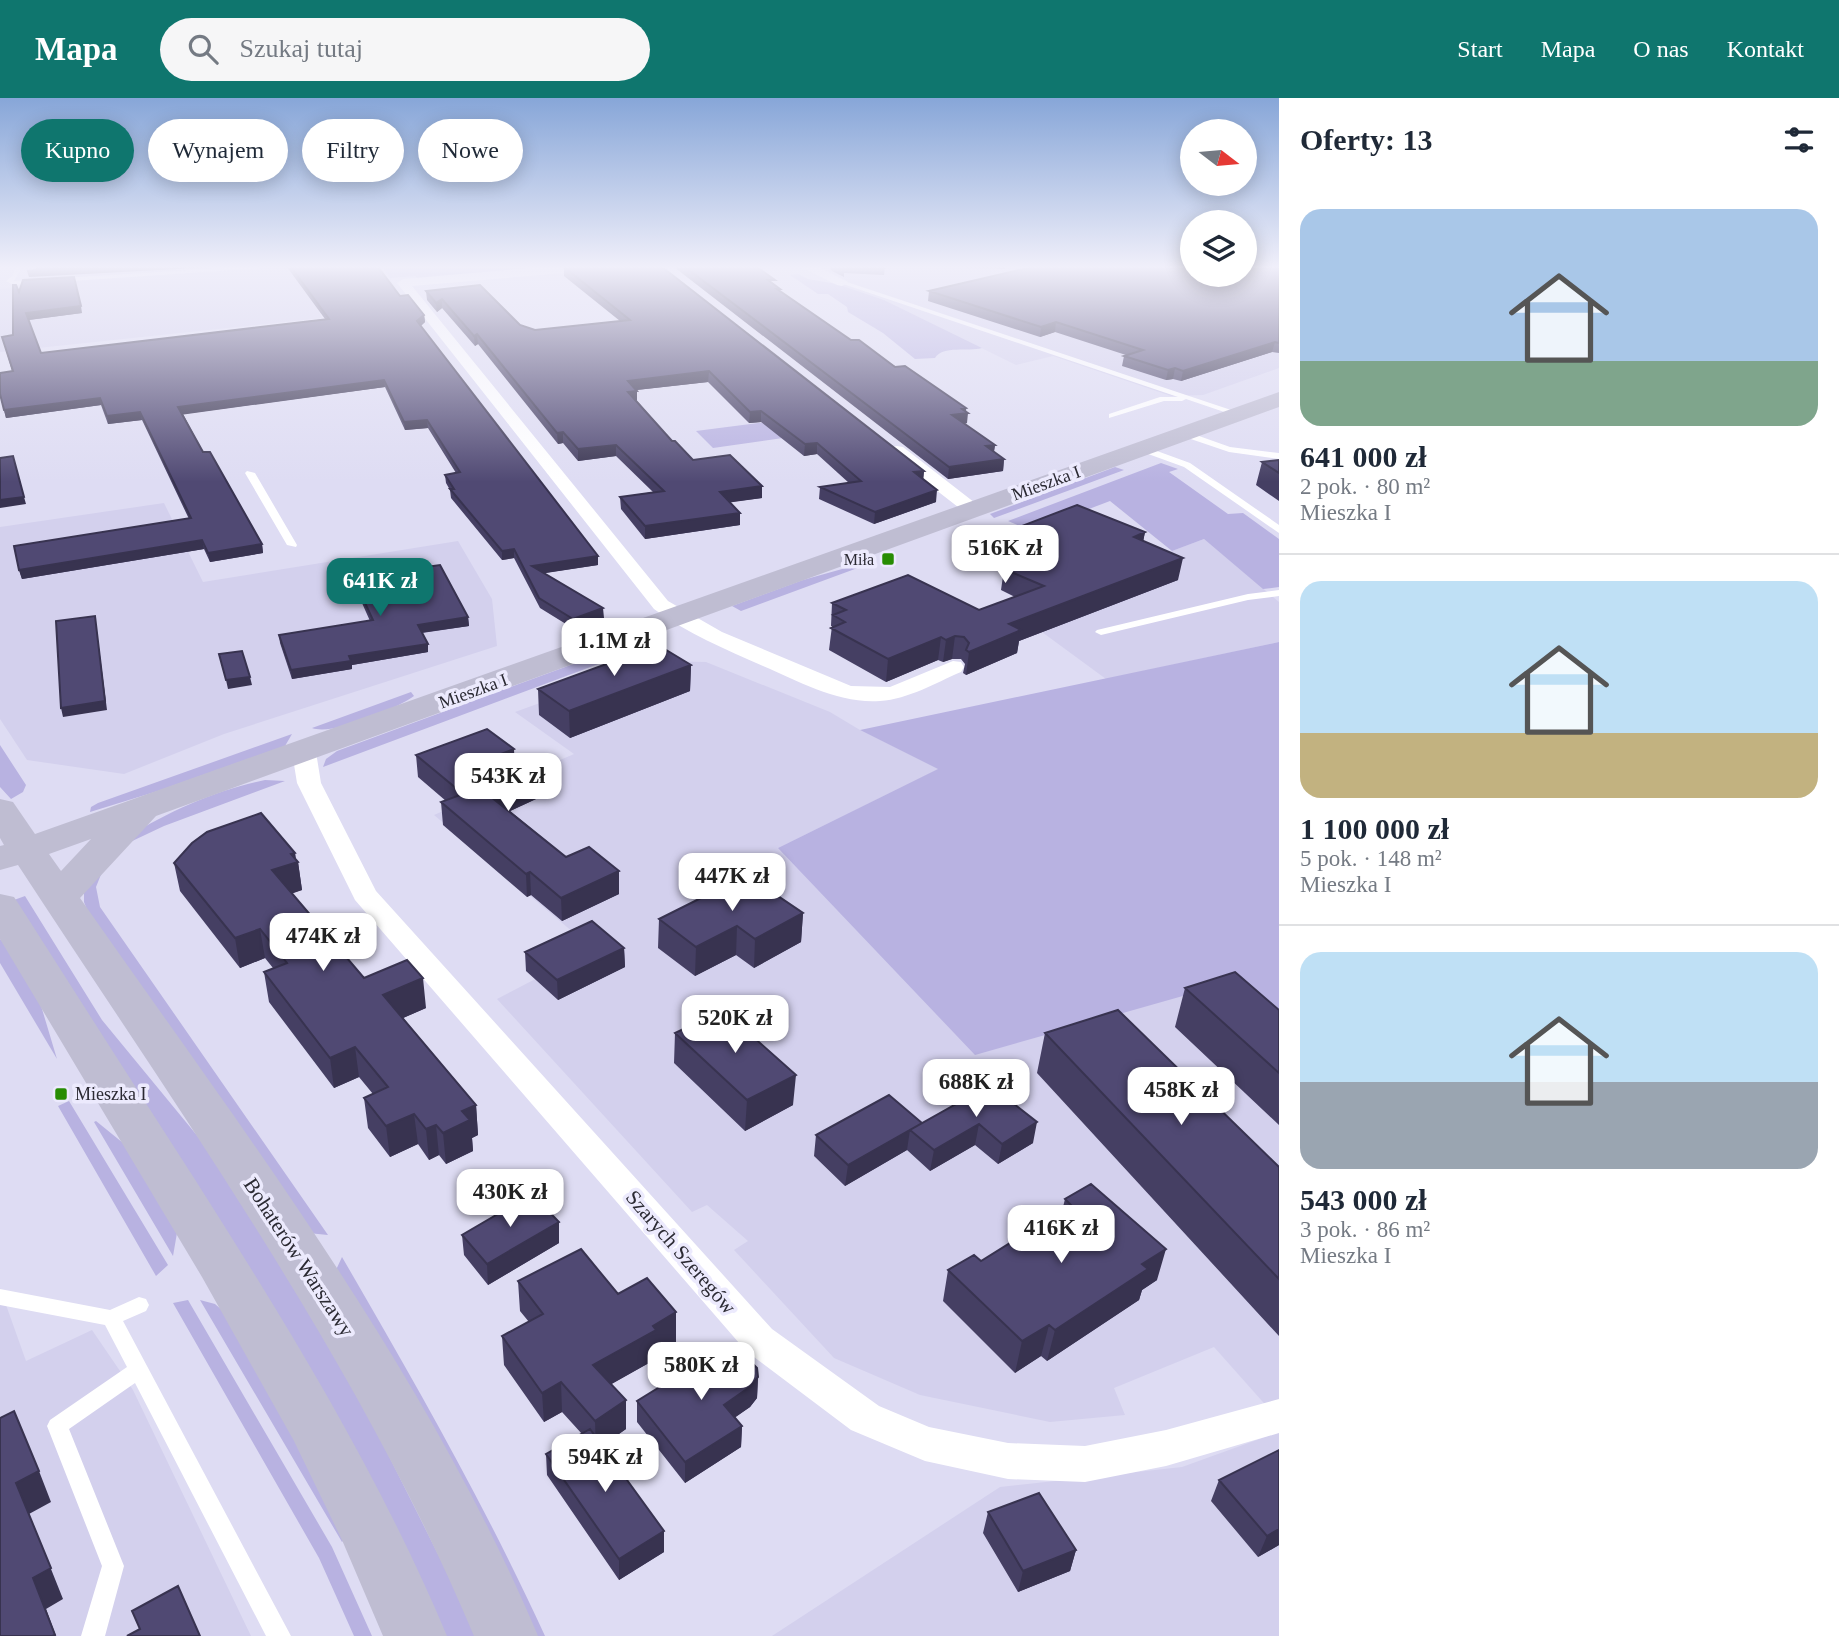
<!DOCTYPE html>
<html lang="pl">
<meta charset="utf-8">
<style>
body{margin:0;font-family:Georgia,serif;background:#f6f6f7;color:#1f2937;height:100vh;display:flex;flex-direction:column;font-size:26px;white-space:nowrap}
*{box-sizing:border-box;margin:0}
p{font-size:23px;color:#747a83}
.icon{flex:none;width:38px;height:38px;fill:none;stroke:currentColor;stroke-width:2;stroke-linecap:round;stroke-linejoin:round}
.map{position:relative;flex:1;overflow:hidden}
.sheet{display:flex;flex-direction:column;background:#fff;width:560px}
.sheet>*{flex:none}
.guide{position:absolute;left:21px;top:21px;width:665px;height:63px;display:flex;gap:14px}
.needle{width:46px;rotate:106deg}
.buttons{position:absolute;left:1180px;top:21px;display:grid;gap:14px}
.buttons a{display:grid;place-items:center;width:77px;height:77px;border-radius:50%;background:#fff;box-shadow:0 4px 18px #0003;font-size:35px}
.price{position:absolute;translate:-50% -60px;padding:0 16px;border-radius:14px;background:#fff;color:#222;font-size:23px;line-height:46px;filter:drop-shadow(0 2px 4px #0008)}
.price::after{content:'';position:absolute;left:50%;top:42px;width:21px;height:16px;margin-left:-10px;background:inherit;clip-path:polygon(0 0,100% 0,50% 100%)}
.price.selected{background:#0f766e;color:#fff}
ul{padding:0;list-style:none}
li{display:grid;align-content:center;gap:14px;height:371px;padding:0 21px}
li+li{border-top:2px solid #e0e1e3}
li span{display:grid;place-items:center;height:217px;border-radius:21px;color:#555}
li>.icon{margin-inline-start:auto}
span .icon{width:126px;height:126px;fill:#fffc;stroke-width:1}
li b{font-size:30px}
h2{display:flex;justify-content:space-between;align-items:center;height:84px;padding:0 21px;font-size:30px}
.tag{padding:0 24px;border-radius:32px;background:#fff;box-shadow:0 4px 18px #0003;font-size:24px;line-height:63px}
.tag.selected{background:#0f766e;color:#fff}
header{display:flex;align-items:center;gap:42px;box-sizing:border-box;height:98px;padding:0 35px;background:#0f766e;color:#fff}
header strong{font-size:33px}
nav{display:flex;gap:38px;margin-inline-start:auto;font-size:24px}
.search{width:490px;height:63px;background:#f6f6f7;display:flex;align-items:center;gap:18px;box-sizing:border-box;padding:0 24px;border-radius:38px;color:#747a83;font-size:26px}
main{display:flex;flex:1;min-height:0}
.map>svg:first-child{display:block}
.built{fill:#d3d0ed}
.green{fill:#b8b2e1}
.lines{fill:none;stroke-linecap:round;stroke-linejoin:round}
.lane{fill:#fff;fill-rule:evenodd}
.street{fill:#fff;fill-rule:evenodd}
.secondary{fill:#bfbdd2;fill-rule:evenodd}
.wall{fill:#453f63}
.shaded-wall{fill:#383350}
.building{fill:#504973;stroke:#383350;stroke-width:2}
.poi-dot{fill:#278c03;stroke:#eceafd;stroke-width:2.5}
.labels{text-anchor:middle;stroke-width:7;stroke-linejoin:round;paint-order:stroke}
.far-poi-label{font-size:16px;fill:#2b2a33;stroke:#eceafd;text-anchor:end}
.street-label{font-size:18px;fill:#2b2a33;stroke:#eceafd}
.poi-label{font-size:18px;fill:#2b2a33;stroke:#eceafd;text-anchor:start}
.near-street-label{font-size:21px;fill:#2b2a33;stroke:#eceafd}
</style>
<header>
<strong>Mapa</strong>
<div class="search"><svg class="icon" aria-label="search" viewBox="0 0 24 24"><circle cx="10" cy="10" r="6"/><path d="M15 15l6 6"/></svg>Szukaj tutaj</div>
<nav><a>Start</a><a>Mapa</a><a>O nas</a><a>Kontakt</a></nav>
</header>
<main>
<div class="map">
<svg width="1279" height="1538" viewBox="0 0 1279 1538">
<rect width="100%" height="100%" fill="#dedcf3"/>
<path class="built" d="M41,169H382L396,189L346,194L318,211L322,220L0,254V191L33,189L28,182Z
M820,169H1192V177H1244L1279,169V270L1203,297L1171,298L1053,258L1016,267L884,202L837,186L848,183Z
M164,405L203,484L458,443L492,501L497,548L224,636L124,676L27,662L0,621V429Z
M1204,441L1279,504V544L1106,581L1012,512Z
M656,563L706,564L830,614L860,632L939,671L778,750L1218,888L1279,946V1322L1214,1249L1114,1290L1125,1317L1050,1324L920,1297L834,1260L734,1152L748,1143L707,1107L692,1114L497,901L593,851L434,717L574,656L515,614Z
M0,1190L26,1263L92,1232L133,1292L251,1538H0Z
M1279,1334V1538H772L1000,1389L1182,1369Z"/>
<path class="green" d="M382,169H545L419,182L415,178L390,180Z
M798,176L808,181L837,186L884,202L982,250C968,254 943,247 935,260L915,261L883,235L848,214L847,209L828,196H818L790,177Z
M834,315L853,330L713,350L696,333Z
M1161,365L1178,371L1169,374L1228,416L1243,415L1279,441V489L1263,491L1204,441L1172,453L1110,403L1031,433L1008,423Z
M1115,369L1124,372L994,420L990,416Z
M860,466L863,468L741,513L732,508L803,482Z
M636,543L644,549L323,669L326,661L337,653Z
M1279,544V946L1218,888L975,957L778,750L938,671L860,632Z
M411,594L414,598C396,611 333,638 312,630Z
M292,636L285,648L158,693L90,714L91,709L98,705Z
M0,647L26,687L23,694L11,701L0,689Z
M265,682L285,683L164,728L128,745L129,738C169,713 219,691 265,682Z
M102,774L96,789L100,809L328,1137L308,1135L87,812L84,804V790Z
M25,798L102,922L204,1046L345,1270L479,1538H442L14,802Z
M0,841L6,846L39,901L57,961L0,865Z
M69,1003L168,1167L156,1178L58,1008Z
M96,1023L128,1049L177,1135L173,1158L94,1024Z
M342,1159C414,1283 485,1407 545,1538H532L335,1174Z
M188,1202L332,1449L372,1538H354L319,1460L173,1205Z
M200,1202L215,1206L231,1220L346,1440L342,1444Z"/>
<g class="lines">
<path class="lane" d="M16,169H22L14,183L239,169H278L13,187L6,183L12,178Z
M840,183H844L1243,316L1236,318L1186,301L1182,303H1164L1109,320V316L1160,299H1178L840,185Z
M1185,333L1230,349L1279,355V361L1229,354L1182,338L1181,336Z
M1140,349H1146L1190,365L1279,427V435L1184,369L1140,353Z
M247,373L255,375L297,447L296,449L287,447L245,375Z
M1279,492V498L1248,502L1101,537L1095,534L1097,532L1248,496Z
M0,1191L110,1212L139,1199L146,1201L149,1207L146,1213L123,1223L291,1538H266L135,1285L69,1331L124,1468L105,1538H81L102,1468L47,1328L50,1322L127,1269L105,1227L0,1207Z"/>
<path class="street" d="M542,169H594L588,173L412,188L668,503L722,534L851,588L890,589L953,563L961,564L964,569L961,574C935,585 909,601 880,603C839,606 800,584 763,568C725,551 688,536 654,511L397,185L403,181Z
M801,169H818L848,184L842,188L837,187Z
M897,348L903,349L979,408L982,412L979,416H967L891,357L889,353L891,349Z
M304,647L312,649L316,654L321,685L376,793L772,1231L879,1308L929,1329L1008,1345L1085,1348L1166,1332L1279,1301V1335L1166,1368L1085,1384L1008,1381L925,1363L851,1332L746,1253L355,802L297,685L292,654L296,649Z"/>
<path class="secondary" d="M1279,294V309L156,718L80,800C245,1036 425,1270 538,1538H474C358,1262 181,1017 18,767L0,772V748L4,747L0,740V701L13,704L35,736ZM91,741L61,773L49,756Z
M0,796L14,799L20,808C78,899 136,990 194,1080C288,1228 379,1376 447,1538H383L342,1442L294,1343L202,1179L0,841Z"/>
</g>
<path class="wall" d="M287,169H378L400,198L424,217L425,224L421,228L598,467L544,475L604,520L574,531L540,510L514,460L502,462L451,400L450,392L446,385L445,377L456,375L428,330L405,332L385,289L183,316L203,354L262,446L263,455L210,464L204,451L22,481L19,472L189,421L142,322L108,326L101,307L6,320L0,297L12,273L2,239L13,237L19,194L82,215L29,222L41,255L325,221Z
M564,169L924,373L923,381L936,404L874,426L819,401L820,389L849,385L817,356L804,358L761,324L749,325L708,284L636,292L637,303L672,343L693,362L762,388V400L730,404L740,427L645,441L621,411L620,399L653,394L616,358L578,363L563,345L558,346L478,246L475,248L442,210L437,214L427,202L426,193L535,232L620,223L564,178Z
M674,169H757L780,193L851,242L966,310L967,325L964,326L995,347L994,354L1004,361L1003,373L948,381Z
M829,169H885L884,177L844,175V179L832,173Z
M950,169H1005V171Z
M1279,169V255L1272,254L1181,283L1173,281L1166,282L1122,268L1124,258L1126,257L1055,234L1040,239L928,203L929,193Z
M1279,362V403L1256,387L1262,364Z
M1145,434L1143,443L1178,482L1019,543L1017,555L966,577L963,575L965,566L961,561H952L943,564L938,562L886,584L829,552L832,528H831L832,505L979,512L1015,499L1001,492L1004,471L1009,469L990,460L993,439Z
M353,479L468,519L469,528L422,535L428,554L352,567V571L292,581L280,545L279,537L370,523L354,487Z
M691,567L690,593L570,640L539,617L538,591Z
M514,651V665L535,679L536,701L510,713L566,759L619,796L562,823L531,797L527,799L443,727L441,704L446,703L418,679L416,657Z
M295,755L296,762L298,764L302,792L292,795L364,880L426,910L403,920L476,1007L478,1037L472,1040L473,1053L446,1066L439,1057L429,1062L418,1046L390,1059L368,1030L364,1000L373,996L359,979L334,990L269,904L264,874L273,870L265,860L240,870L180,793L174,765Z
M803,815L801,844L754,870L736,857L695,878L658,850L659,821Z
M624,850L625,869L558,902L526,873L525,854Z
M1185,890L1279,912V1027L1175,929Z
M675,935L793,1007L745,1033L674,965Z
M1045,935L1279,1069V1238L1037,975Z
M990,987L1033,1045L998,1066L975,1047L930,1073L907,1052L845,1088L814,1058L816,1037L922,1025Z
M1065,1101L1157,1182L1142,1192L1139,1202L1047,1263L1041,1258L1015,1275L943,1203L948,1172L981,1163L1062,1113Z
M559,1124V1145L488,1187L464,1157L462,1137Z
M518,1183L618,1196L676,1214V1244L656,1255V1261L611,1286L626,1302V1331L602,1348L664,1454L619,1482L547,1377L546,1356L582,1336L562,1314L544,1324L504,1267L502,1238L529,1224L520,1213Z
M758,1279L757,1300L750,1309L735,1319L742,1328L741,1349L685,1385L637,1324V1303Z
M1279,1352V1447L1258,1459L1211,1403L1219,1382Z
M988,1414L1076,1452L1070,1473L1018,1494L983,1435Z"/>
<path class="shaded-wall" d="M94,169H215L29,179L27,173Z
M442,201V210L437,214L436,205Z
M81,208L82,215L28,222L26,215Z
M424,217L425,224L418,230L417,223Z
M1056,224L1055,234L1040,239L1041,229Z
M477,236L478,246L475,248L474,238Z
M1275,244L1272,254L1181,283L1183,273Z
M1175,270L1173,281L1166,282L1168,272Z
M709,273L708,284L628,293V283Z
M384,282L385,289L180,317L178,309Z
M637,293V303L628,294Z
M100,300L101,307L6,320L4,312Z
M966,310L965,315H968L967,325L950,328L952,317L962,311Z
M761,313V324L749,325L750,314Z
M140,314L142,322L108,326L107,318Z
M427,322L428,330L405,332L404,324Z
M563,334V345L558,346L557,335Z
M817,345V356L804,358L805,346Z
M616,347V358L578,363V351Z
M995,347L993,358L986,348Z
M1004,361L1003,373L948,381L949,369Z
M924,373L923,384L914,374Z
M762,388V400L719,406L720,394Z
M937,392L936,404L874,426L875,414Z
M24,399L26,406L0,410V402Z
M740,415V427L645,441V428Z
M1145,434L1141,455L1134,439Z
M202,442L204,451L22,481L19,472Z
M262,446L263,455L210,464L208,455Z
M514,451V460L502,462V453Z
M598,458V467L533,477L532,468Z
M1183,460L1178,482L1019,543L1017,555L966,577L969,554L1009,526Z
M603,510L604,520L574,531L573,521Z
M95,518L107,612L63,619L61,610Z
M468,519L469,528L419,535L418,527Z
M955,538L952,561L943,564L946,542Z
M941,539L938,562L886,584L888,561Z
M428,546V554L352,567V571L292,581L291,572L349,558Z
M691,567L690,593L570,640L569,613Z
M250,579L252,587L228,591L226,582Z
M514,651L515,673L501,656Z
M535,679L536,701L493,721L491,699Z
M295,755L296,764H298L302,792L277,801L272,772L291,756Z
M619,773V796L562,823L561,800Z
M530,774L531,797L527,799L526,776Z
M803,815L801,844L754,870L755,841Z
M737,828L736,857L695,878L696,849Z
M260,831L265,860L240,870L235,840Z
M624,850L625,869L558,902L557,882Z
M423,880L426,910L387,927L383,897Z
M355,949L359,979L334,990L330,960Z
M796,977L793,1007L745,1033L747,1002Z
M476,1007L478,1037L472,1040L473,1053L446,1066L443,1035L462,1013Z
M414,1016L418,1046L390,1059L386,1028Z
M1037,1024L1033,1045L998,1066L1002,1046Z
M979,1026L975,1047L930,1073L934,1052Z
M436,1027L439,1057L429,1062L426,1031Z
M910,1032L907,1052L845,1088L848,1067Z
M559,1124V1145L488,1187L487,1166Z
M1166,1151L1157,1182L1142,1192L1139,1202L1047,1263L1055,1232L1142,1166Z
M676,1214V1244L656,1255V1261L594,1296L593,1267L653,1228Z
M1049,1227L1041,1258L1015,1275L1022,1243Z
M758,1279L757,1300L750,1309L723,1328L724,1307Z
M561,1284L562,1314L544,1324L542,1295Z
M626,1302V1331L596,1352L595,1323Z
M742,1328L741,1349L685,1385V1364Z
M39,1373L51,1404L29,1416L63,1501L46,1511L56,1538H52L33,1480L16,1385Z
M1279,1431V1447L1258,1459L1267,1438Z
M664,1433V1454L619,1482V1461Z
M1076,1452L1070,1473L1018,1494L1023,1473Z"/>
<path class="building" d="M38,169H94L27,173L36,172Z
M291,169H378L400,198L408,197L424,217L417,223L598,458L532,468L603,510L573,521L539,500L514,451L502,453L450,391H454L445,377L460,374L427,322L404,324L384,282L178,309L203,354H210L262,446L208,455L202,442L19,472L14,448L191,420L140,314L107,318L100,300L4,312L0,296V275L13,273L2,239L13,237V187H16L19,194L23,182L74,179L81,208L26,215L41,255L329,221Z
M564,169H662L924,373L914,374L937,392L875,414L820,389L861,383L817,345L805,346L761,313L750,314L709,273L628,283L637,293L628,294L672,343H675L693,362L730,357L762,388L720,394L740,415L645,428L620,399L664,393L616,347L578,351L563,334L557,335L477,236L474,238L442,201L436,205L426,193L480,187L520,227L535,232L630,222Z
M685,169H757L775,182H768L780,191H777L851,242H859L895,269L905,268L966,310L962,311L968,315L952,317L995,347L986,348L1004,361L949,369Z
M846,169H885V170Z
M1032,169H1192V177H1244V169H1279V245L1275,244L1183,273L1175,270L1168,272L1124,258L1143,252L1056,224L1041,229L929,193Z
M13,358L24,399L0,402V360Z
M1279,362V375L1262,364Z
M1077,407L1145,434L1134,439L1183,460L1009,526L1021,532L969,554L966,552L969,545L964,539L955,538L946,542L941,539L888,561L831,530L845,524L833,517L846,512L832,505L908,477L979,512L1044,488L1004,471L1024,462L1015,459L1027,454L993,439Z
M440,467L468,519L418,527L428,546L349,558L351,563L291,572L279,537L373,522L353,479Z
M95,518L105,603L61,610L56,523Z
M658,547L691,567L569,613L538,591Z
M242,553L250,579L226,582L219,556Z
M487,631L514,651L501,656L535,679L491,699L566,759L589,749L619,773L561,800L530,774L526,776L441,704L463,696L416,657Z
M261,715L295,755L291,756L298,764L272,772L364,880L407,862L423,880L383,897L476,1007L462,1013L470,1022L443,1035L436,1027L426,1031L414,1016L386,1028L364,1000L388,989L355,949L330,960L264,874L287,865L260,831L235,840L174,765L192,745L207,734Z
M747,777L803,815L755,841L737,828L696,849L659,821Z
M592,823L624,850L557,882L525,854Z
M1235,874L1279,912V975L1185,890Z
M723,912L796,977L747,1002L675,935Z
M1118,912L1279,1069V1181L1045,935Z
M990,987L1037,1024L1002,1046L979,1026L934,1052L910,1032Z
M889,997L922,1025L848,1067L816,1037Z
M1091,1086L1166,1151L1142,1166L1148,1171L1055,1232L1049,1227L1022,1243L948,1172L974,1157L981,1163L1071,1107L1065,1101Z
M532,1096L559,1124L487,1166L462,1137Z
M581,1151L618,1196L647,1180L676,1214L653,1228L656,1232L593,1267L626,1302L595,1323L561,1284L542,1295L502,1238L543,1216L518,1183Z
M733,1249L740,1253L757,1270L758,1279L751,1288L724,1307L742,1328L685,1364L637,1303L723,1250Z
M14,1313L39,1373L16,1385L51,1470L33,1480L55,1537L52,1538H0V1320Z
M590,1331L664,1433L619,1461L546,1356Z
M1279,1352V1431L1267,1438L1219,1382Z
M1039,1395L1076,1452L1023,1473L988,1414Z
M178,1488L200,1538H127L140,1531L132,1513Z"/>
<linearGradient id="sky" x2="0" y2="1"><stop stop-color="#87a6d8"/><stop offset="0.44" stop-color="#f0effa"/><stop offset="1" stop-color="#f0effa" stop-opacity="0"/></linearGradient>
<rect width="1279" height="384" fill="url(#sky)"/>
<g class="poi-dot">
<rect x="881" y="454" width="14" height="14" rx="3.5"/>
<rect x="54" y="989" width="14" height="14" rx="3.5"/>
</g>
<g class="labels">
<g class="far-poi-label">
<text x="874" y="467">Miła</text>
</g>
<g class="street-label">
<text transform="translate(1046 385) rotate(-20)" y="6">Mieszka I</text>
<text transform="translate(473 593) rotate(-20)" y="6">Mieszka I</text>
</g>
<g class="poi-label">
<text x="75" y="1002">Mieszka I</text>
</g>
<g class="near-street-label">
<text transform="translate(681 1154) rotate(49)" y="7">Szarych Szeregów</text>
<text transform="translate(299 1159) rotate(57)" y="7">Bohaterów Warszawy</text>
</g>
</g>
</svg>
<div class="buttons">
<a><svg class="needle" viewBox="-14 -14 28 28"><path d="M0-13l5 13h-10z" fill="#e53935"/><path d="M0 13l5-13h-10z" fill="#747a83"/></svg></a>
<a><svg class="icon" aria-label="layers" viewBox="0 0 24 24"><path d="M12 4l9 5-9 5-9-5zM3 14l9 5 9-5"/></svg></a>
</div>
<b class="price" style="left:1005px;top:487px">516K zł</b>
<b class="price selected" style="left:380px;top:520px">641K zł</b>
<b class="price" style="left:614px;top:580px">1.1M zł</b>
<b class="price" style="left:508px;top:715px">543K zł</b>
<b class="price" style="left:732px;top:815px">447K zł</b>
<b class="price" style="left:323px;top:875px">474K zł</b>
<b class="price" style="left:735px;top:957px">520K zł</b>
<b class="price" style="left:976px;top:1021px">688K zł</b>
<b class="price" style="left:1181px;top:1029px">458K zł</b>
<b class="price" style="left:510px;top:1131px">430K zł</b>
<b class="price" style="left:1061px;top:1167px">416K zł</b>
<b class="price" style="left:701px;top:1304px">580K zł</b>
<b class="price" style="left:605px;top:1396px">594K zł</b>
<div class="guide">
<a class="tag selected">Kupno</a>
<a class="tag">Wynajem</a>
<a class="tag">Filtry</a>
<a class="tag">Nowe</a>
</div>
</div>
<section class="sheet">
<h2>Oferty: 13<svg class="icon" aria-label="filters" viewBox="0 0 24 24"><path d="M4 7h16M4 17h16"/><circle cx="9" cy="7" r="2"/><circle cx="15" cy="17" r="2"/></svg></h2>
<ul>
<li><span style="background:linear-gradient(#a9c7e8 70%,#7fa58c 0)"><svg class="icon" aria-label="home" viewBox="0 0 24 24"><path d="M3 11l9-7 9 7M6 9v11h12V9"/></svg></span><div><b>641 000 zł</b><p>2 pok. · 80 m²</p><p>Mieszka I</p></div></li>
<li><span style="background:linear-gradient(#bfe0f5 70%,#c2b280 0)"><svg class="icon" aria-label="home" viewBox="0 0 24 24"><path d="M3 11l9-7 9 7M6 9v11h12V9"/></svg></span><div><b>1 100 000 zł</b><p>5 pok. · 148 m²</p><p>Mieszka I</p></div></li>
<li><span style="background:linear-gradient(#bfe0f5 60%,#9aa5b1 0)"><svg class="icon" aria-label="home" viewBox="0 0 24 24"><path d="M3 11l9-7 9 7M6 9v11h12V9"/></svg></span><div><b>543 000 zł</b><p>3 pok. · 86 m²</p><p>Mieszka I</p></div></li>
</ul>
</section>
</main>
